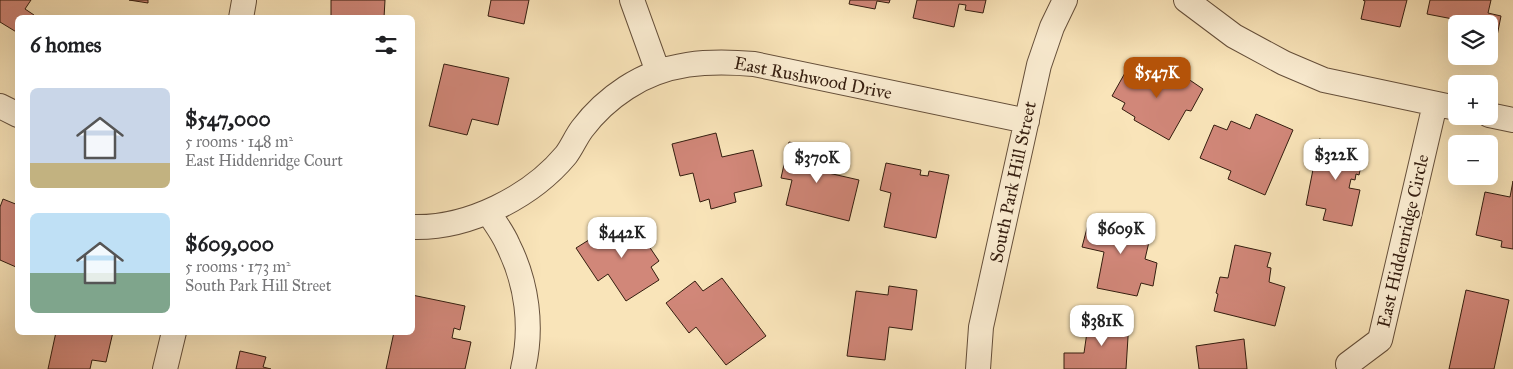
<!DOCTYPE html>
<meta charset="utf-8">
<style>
body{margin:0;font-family:"IM FELL Great Primer",serif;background:#f2f2f2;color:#202124;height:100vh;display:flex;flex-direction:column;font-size:19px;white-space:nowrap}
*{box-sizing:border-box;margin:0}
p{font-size:16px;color:#757577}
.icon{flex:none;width:28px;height:28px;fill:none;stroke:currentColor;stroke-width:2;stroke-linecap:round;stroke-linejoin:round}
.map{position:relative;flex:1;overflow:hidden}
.sheet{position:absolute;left:15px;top:15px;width:400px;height:320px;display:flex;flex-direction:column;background:#fff;border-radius:8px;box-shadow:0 5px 20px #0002}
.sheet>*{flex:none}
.fabs{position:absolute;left:1448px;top:15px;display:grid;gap:10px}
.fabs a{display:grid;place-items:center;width:50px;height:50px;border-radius:8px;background:#fff;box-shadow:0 5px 20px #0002;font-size:25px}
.price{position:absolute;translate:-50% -42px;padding:0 11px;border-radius:10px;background:#fff;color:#222;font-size:16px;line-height:32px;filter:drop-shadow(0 1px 2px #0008)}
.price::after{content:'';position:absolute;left:50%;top:30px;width:15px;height:11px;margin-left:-8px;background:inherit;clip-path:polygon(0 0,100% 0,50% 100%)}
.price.selected{background:#b45309;color:#fff}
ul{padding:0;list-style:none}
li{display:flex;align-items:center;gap:15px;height:125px;padding:0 15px}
li span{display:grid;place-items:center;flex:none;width:140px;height:100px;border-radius:8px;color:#555}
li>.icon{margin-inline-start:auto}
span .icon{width:60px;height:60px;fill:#fffc;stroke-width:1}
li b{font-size:21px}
h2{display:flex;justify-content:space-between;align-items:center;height:60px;padding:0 15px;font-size:21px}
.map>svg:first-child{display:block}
.building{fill:#d18779;stroke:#341d0f}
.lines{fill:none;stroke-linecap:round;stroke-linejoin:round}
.minor-casing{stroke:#654f3a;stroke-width:26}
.minor{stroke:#fbedd2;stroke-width:24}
.labels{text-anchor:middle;stroke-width:4;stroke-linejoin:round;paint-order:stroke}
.street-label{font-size:18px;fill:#341d0f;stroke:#fbedd2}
</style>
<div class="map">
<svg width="1513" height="369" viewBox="0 0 1513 369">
<rect width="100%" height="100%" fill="#f9e4b9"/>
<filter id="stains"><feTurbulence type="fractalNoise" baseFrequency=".004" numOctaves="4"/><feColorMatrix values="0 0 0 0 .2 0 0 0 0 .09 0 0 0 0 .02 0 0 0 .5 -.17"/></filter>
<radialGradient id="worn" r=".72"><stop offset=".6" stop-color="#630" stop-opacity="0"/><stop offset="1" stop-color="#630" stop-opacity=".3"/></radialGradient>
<path class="building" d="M0,0H31L25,9L34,15L32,18H18V33L0,22Z
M129,0H148V3Z
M331,0H385L384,18H331Z
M491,0H529L524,24L488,16Z
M850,0H890L889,3L877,1L875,9L849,4Z
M917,0H986L983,13L965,10L966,5L959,4L954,27L913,18Z
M1363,0H1407L1400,27L1361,19L1365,1Z
M1430,0H1491L1488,13L1501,16L1495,46L1489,45V24H1457L1458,20L1427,14Z
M444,64L509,78L498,125L472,119L467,135L429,126Z
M1130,64L1161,80L1169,66L1203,89L1191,111L1186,110L1169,140L1134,120L1135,117L1122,109L1125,103L1112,96Z
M1256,114L1293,130L1265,195L1228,179L1231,171L1200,158L1214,125L1227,130L1231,121L1250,129Z
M716,133L722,157L753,150L762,186L734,193L736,202L711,209L709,199L700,202L693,173L680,176L672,144Z
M1319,139L1365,148L1359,175L1356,174L1355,180L1351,179L1349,188L1360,190L1352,226L1323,220L1326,209L1306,205Z
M789,142L829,151L824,172L859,180L849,221L786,205L792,180L781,178Z
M886,163L921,170L920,175L928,176L929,171L949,175L936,238L884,227L891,193L880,190Z
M1513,181V249L1501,247L1502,241L1476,235L1485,192L1510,197Z
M3,199L18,205V262L16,267L0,260V207Z
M1090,217L1152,229L1145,259L1157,263L1153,286L1141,283L1137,296L1097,288L1104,252L1082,247Z
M630,218L659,261L651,267L659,280L626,301L608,274L598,281L576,248L600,233L601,237Z
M1235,245L1271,253L1267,267L1271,268L1269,282L1285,287L1275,326L1214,311L1218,294L1216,293L1220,277L1228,278Z
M722,278L766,336L726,365L696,327L689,333L666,303L695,281L703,291Z
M889,286L917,290L912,330L889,327L885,360L847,356L856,291L888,295Z
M1466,290L1509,300L1494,369H1449Z
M412,295L465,306L460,330L454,328L452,338L471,342L465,369H386L394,332H412Z
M1089,318L1129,321L1126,369H1064V353H1084Z
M56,332H113L106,362L92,360L90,369H48Z
M1244,339L1247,369H1199L1196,346Z
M240,351L266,357L263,367L271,369H236Z"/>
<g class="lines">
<defs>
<path id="minor" d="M632,0L658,72
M1186,0L1234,36L1284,63L1324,80L1456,108
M241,18L244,1
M0,106L18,115
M1489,115L1513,120
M488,212C495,223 503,233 508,245C527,283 533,327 523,369
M412,227C468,229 531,197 566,155C572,147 576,137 582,129C594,113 609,99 626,88C665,62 709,60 754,64L1027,121
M1348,364L1380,340L1435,104
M165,369L174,332
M978,369L981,327L1039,65L1052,27L1065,0"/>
</defs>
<use href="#minor" class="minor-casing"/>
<use href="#minor" class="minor"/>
</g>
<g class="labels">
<g class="street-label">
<text transform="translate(813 78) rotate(11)" y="6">East Rushwood Drive</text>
<text transform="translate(1013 182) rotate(-78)" y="6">South Park Hill Street</text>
<text transform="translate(1403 241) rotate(-77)" y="6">East Hiddenridge Circle</text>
</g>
</g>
<rect width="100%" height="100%" filter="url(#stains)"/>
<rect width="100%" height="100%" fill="url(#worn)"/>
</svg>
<div class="fabs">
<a><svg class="icon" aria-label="layers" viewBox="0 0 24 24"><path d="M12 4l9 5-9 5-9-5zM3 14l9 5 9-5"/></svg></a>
<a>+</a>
<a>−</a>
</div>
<b class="price selected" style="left:1157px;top:99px">$547K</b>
<b class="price" style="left:1336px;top:181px">$322K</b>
<b class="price" style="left:817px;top:184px">$370K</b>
<b class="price" style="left:1121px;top:255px">$609K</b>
<b class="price" style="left:622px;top:259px">$442K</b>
<b class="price" style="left:1102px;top:347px">$381K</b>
<section class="sheet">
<h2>6 homes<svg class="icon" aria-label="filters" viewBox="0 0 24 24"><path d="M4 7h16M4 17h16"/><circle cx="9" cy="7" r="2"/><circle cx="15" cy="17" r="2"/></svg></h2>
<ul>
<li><span style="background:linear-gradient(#c9d6e8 75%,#c2b280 0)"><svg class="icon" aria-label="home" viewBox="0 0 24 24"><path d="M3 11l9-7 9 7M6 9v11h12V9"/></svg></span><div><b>$547,000</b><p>5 rooms · 148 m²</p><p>East Hiddenridge Court</p></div></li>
<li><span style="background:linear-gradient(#bfe0f5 60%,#7fa58c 0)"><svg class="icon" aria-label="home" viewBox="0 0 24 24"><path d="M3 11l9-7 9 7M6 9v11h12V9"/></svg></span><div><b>$609,000</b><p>5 rooms · 173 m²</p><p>South Park Hill Street</p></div></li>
</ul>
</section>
</div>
